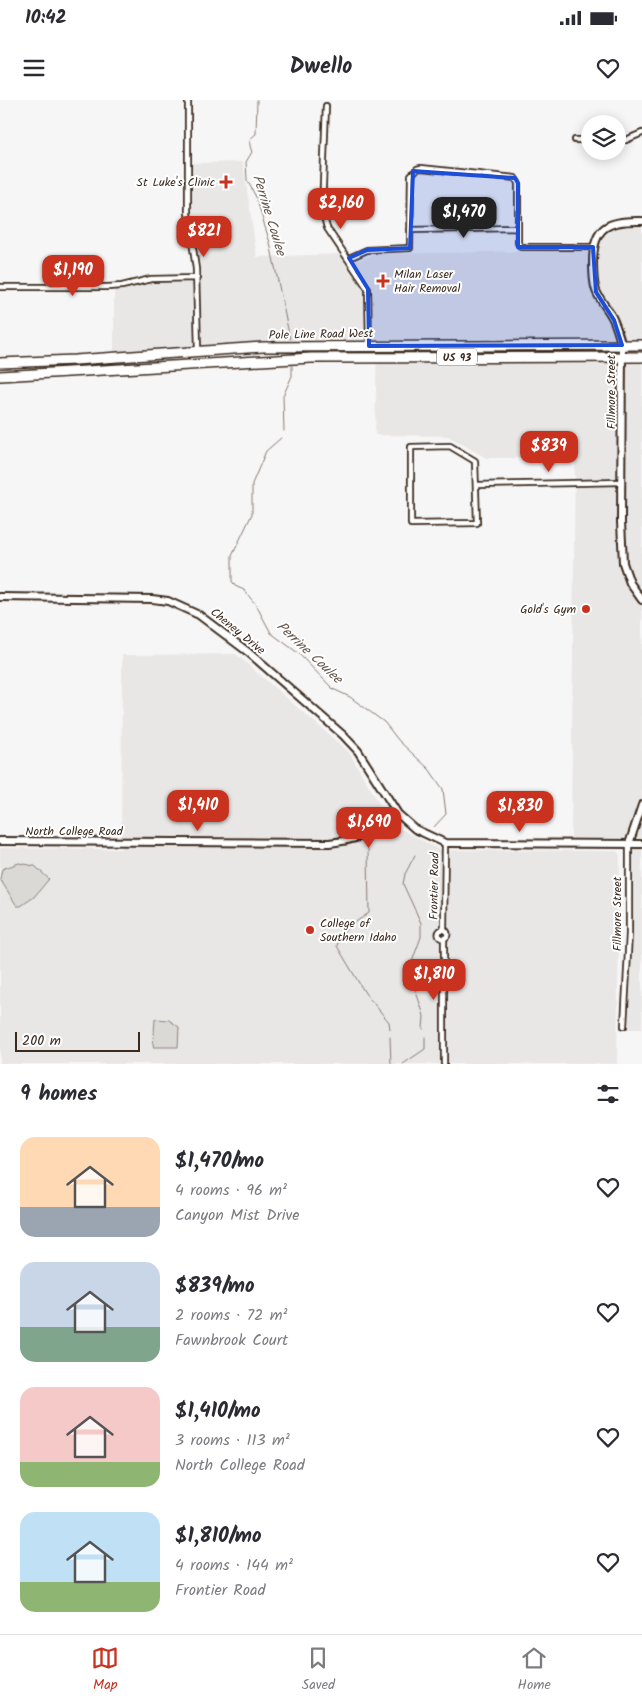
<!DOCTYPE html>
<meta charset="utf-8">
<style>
body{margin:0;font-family:Kalam,sans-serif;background:#f2f2f3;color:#2b2b33;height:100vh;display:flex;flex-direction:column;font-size:19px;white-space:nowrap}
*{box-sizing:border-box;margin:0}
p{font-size:16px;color:#7c7c81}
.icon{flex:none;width:28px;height:28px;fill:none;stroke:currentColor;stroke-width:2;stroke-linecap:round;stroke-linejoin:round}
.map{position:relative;height:964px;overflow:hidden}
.drawer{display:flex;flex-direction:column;background:#fff;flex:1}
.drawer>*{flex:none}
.tools{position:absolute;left:581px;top:15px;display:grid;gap:10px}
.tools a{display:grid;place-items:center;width:45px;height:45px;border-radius:50%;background:#fff;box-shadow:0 2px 12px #0003;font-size:25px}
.scale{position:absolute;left:15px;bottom:12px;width:125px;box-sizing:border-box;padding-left:5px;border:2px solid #3b2a1e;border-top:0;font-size:14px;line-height:18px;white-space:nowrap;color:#3b2a1e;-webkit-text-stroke:4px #fff;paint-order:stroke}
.price{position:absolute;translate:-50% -42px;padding:0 11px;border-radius:10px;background:#c8321e;color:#fff;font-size:16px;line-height:32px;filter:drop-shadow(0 1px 2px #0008)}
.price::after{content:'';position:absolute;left:50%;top:30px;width:15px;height:11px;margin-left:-8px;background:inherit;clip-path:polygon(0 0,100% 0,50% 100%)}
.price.selected{background:#222;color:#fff}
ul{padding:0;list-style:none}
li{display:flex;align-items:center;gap:15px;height:125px;padding:0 20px}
li span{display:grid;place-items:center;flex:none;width:140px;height:100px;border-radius:15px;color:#555}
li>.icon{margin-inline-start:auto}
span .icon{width:60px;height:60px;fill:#fffc;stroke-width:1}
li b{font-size:21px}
h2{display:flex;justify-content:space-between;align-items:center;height:60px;padding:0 20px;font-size:21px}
.status{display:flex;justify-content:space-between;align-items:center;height:35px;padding:0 25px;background:#fff;direction:ltr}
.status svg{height:14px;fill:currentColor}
header{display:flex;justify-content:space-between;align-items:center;height:65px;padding:0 20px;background:#fff;font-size:22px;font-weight:800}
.tabs{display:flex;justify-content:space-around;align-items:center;height:70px;border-top:1px solid #e1e1e2;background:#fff;font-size:14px;color:#7c7c81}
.tabs a{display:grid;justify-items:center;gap:2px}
.tabs .selected{color:#c8321e}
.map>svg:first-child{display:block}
.built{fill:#e9e7e6}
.green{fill:#dbd9d6;stroke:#8b827a}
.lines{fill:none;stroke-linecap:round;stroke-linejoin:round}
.stream{stroke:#847972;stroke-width:1}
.street-casing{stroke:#3b2a1e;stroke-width:8}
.secondary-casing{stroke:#3b2a1e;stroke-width:10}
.highway-casing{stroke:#3b2a1e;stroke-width:12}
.street{stroke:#fff;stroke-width:4.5}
.secondary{stroke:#fff;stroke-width:6}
.highway{stroke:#fff;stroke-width:9}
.marked{fill:#1d4ed8;fill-opacity:0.2;stroke:#1d4ed8;stroke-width:4;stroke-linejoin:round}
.poi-dot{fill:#c8321e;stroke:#fff;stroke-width:2}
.labels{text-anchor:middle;stroke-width:4;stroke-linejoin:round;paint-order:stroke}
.shield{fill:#fff;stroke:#766a62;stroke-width:1}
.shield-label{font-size:11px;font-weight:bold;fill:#3b2a1e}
.poi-label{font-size:12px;fill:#3b2a1e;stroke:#fff;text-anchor:end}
.street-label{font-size:12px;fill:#3b2a1e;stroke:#fff}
.water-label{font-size:14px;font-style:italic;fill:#65584f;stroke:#fff}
</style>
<div class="status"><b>10:42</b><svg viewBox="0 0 49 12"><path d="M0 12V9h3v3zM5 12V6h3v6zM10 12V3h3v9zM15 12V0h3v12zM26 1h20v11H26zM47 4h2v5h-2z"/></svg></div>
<header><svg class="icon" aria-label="menu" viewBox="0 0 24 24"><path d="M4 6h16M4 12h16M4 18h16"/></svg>Dwello<svg class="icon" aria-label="heart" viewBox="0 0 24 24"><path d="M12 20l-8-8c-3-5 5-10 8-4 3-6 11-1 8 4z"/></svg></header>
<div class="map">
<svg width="642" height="964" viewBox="0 0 642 964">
<rect width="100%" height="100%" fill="#f7f6f6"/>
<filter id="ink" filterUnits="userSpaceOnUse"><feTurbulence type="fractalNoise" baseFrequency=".02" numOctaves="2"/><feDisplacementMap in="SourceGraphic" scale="10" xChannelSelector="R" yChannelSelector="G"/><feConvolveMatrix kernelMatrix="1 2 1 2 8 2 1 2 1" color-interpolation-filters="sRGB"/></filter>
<g filter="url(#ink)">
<path class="built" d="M243,62L257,157L338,154L358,160L376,154L550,151L600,140L618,125L642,124V738H571L575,358H486L448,336L375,335L377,242H256L114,252V191L147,182L201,177L191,107L192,63Z
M236,554L349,652L394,729H401L440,750L617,751L620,755L617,964H0V748L121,749L122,555Z
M632,748H642V929H628Z"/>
<path class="green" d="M19,763L35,766L49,779L34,797L21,806H17L0,779L2,769Z
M155,919L169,920L179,927L178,947H153Z"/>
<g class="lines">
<path class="stream" d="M257,0L256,34C248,39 249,44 252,52L246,62L247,80L256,97L270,143L290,239
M284,331L283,296L292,276V266
M281,338L266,351L252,384V414L232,456V481L235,486L244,490L256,505L271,533L298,553L333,589L350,597L384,622L399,641L429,669L443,689L446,714L434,727
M368,749L369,813C356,822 340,830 337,846L365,893L389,922L390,929
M415,755L405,774L403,784L421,823V837L409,870L424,916L423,929
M390,937L391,964
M403,964L425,949V937"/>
<defs>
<path id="street" d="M188,0V113L196,169L198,250
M326,6L322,110L327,128L368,189L369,246
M575,40H590
M618,40H626L642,33
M410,130L517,128
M349,158L367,150L410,148L411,75L417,69L421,68L515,78L518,83V143L521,147H593
M0,187H108L122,186L151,179L197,178
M450,346L475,361L477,423L411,424V347Z
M476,385L622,382
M438.5 834a4.5 4.5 0 1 1 9 0a4.5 4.5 0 1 1-9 0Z
M444,830L445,743
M624,926L629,834V744
M444,964V838"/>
<path id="secondary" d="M642,121C609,120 593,126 593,162C593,171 593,185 597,193C601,202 609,210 613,219C617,227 619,237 622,245L621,422L623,463L630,483L642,500
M0,497L152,499L168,501L199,515L248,552L343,635L358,651L398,714L415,729L445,743L642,744
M0,741L329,743C355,740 379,733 398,714
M629,744L642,705"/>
<path id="highway" d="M0,263L75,260L263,247L642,245
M0,276L311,258L642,257"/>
</defs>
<use href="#street" class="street-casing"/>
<use href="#secondary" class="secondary-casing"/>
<use href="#highway" class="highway-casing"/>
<use href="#street" class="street"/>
<use href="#secondary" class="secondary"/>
<use href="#highway" class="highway"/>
</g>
</g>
<path class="marked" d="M413,71L515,78L518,83V147H593L596,192L614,220L622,245L369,246L368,189L349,158L367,150L410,148Z"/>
<g class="poi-dot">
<path d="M223.5 74.5h5v5h5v5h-5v5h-5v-5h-5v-5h5z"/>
<path d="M380.5 173.5h5v5h5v5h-5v5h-5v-5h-5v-5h5z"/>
<circle cx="586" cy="509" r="5"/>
<circle cx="310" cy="830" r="5"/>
</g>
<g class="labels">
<rect class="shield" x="437" y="248.5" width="40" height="17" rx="4"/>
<g class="shield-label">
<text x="457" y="261">US 93</text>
</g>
<g class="poi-label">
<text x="215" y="86">St Luke's Clinic</text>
<text x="394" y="178" text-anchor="start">Milan Laser<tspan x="394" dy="14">Hair Removal</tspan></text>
<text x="576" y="513">Gold's Gym</text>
<text x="320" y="827" text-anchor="start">College of<tspan x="320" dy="14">Southern Idaho</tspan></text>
</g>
<g class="street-label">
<text transform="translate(321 234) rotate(-1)" y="4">Pole Line Road West</text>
<text transform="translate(611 292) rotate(-90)" y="4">Fillmore Street</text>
<text transform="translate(238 531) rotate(39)" y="4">Cheney Drive</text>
<text x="74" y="735">North College Road</text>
<text transform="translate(434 786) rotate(-89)" y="4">Frontier Road</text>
<text transform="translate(617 814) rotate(-90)" y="4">Fillmore Street</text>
</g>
<g class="water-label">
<text transform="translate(270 115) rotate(73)" y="5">Perrine Coulee</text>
<text transform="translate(310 552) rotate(43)" y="5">Perrine Coulee</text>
</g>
</g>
</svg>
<div class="tools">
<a><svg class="icon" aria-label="layers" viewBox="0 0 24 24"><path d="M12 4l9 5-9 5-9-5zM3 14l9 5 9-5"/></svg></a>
</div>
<div class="scale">200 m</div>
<b class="price" style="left:341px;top:130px">$2,160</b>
<b class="price selected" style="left:464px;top:139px">$1,470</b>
<b class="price" style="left:204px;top:158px">$821</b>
<b class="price" style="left:73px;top:197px">$1,190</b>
<b class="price" style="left:549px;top:373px">$839</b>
<b class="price" style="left:198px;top:732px">$1,410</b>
<b class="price" style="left:520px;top:733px">$1,830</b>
<b class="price" style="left:369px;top:749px">$1,690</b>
<b class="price" style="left:434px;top:901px">$1,810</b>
</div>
<section class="drawer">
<h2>9 homes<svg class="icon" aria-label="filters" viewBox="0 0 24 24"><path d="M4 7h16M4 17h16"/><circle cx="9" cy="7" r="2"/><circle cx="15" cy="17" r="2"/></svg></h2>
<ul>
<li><span style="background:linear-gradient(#ffd9b3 70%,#9aa5b1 0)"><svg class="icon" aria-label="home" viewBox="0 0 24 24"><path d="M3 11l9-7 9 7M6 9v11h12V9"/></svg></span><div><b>$1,470/mo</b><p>4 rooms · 96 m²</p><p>Canyon Mist Drive</p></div><svg class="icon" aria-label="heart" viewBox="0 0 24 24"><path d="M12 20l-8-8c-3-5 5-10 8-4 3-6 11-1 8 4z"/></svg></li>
<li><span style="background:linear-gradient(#c9d6e8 65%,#7fa58c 0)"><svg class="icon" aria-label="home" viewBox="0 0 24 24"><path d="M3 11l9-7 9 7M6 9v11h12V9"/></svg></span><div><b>$839/mo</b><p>2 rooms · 72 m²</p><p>Fawnbrook Court</p></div><svg class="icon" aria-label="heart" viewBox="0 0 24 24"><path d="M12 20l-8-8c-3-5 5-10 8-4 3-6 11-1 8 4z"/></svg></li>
<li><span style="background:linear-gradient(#f6c9c9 75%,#8fb573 0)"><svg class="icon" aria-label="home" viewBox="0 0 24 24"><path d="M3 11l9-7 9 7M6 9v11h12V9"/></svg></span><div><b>$1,410/mo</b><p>3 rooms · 113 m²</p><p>North College Road</p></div><svg class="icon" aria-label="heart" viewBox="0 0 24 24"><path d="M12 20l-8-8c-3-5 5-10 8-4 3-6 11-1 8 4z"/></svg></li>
<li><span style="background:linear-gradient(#bfe0f5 70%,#8fb573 0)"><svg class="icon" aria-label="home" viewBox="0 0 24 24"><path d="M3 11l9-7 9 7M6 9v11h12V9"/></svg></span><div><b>$1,810/mo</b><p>4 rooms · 144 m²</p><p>Frontier Road</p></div><svg class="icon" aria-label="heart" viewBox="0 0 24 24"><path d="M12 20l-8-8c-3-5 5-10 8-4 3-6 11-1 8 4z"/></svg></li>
</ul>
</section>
<nav class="tabs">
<a class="selected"><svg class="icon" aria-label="map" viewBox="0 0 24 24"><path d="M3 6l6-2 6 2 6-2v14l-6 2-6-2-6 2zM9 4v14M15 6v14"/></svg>Map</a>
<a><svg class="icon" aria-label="saved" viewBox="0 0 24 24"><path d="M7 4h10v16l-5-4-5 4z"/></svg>Saved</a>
<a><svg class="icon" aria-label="home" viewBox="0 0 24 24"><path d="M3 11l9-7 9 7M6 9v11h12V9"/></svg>Home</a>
</nav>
